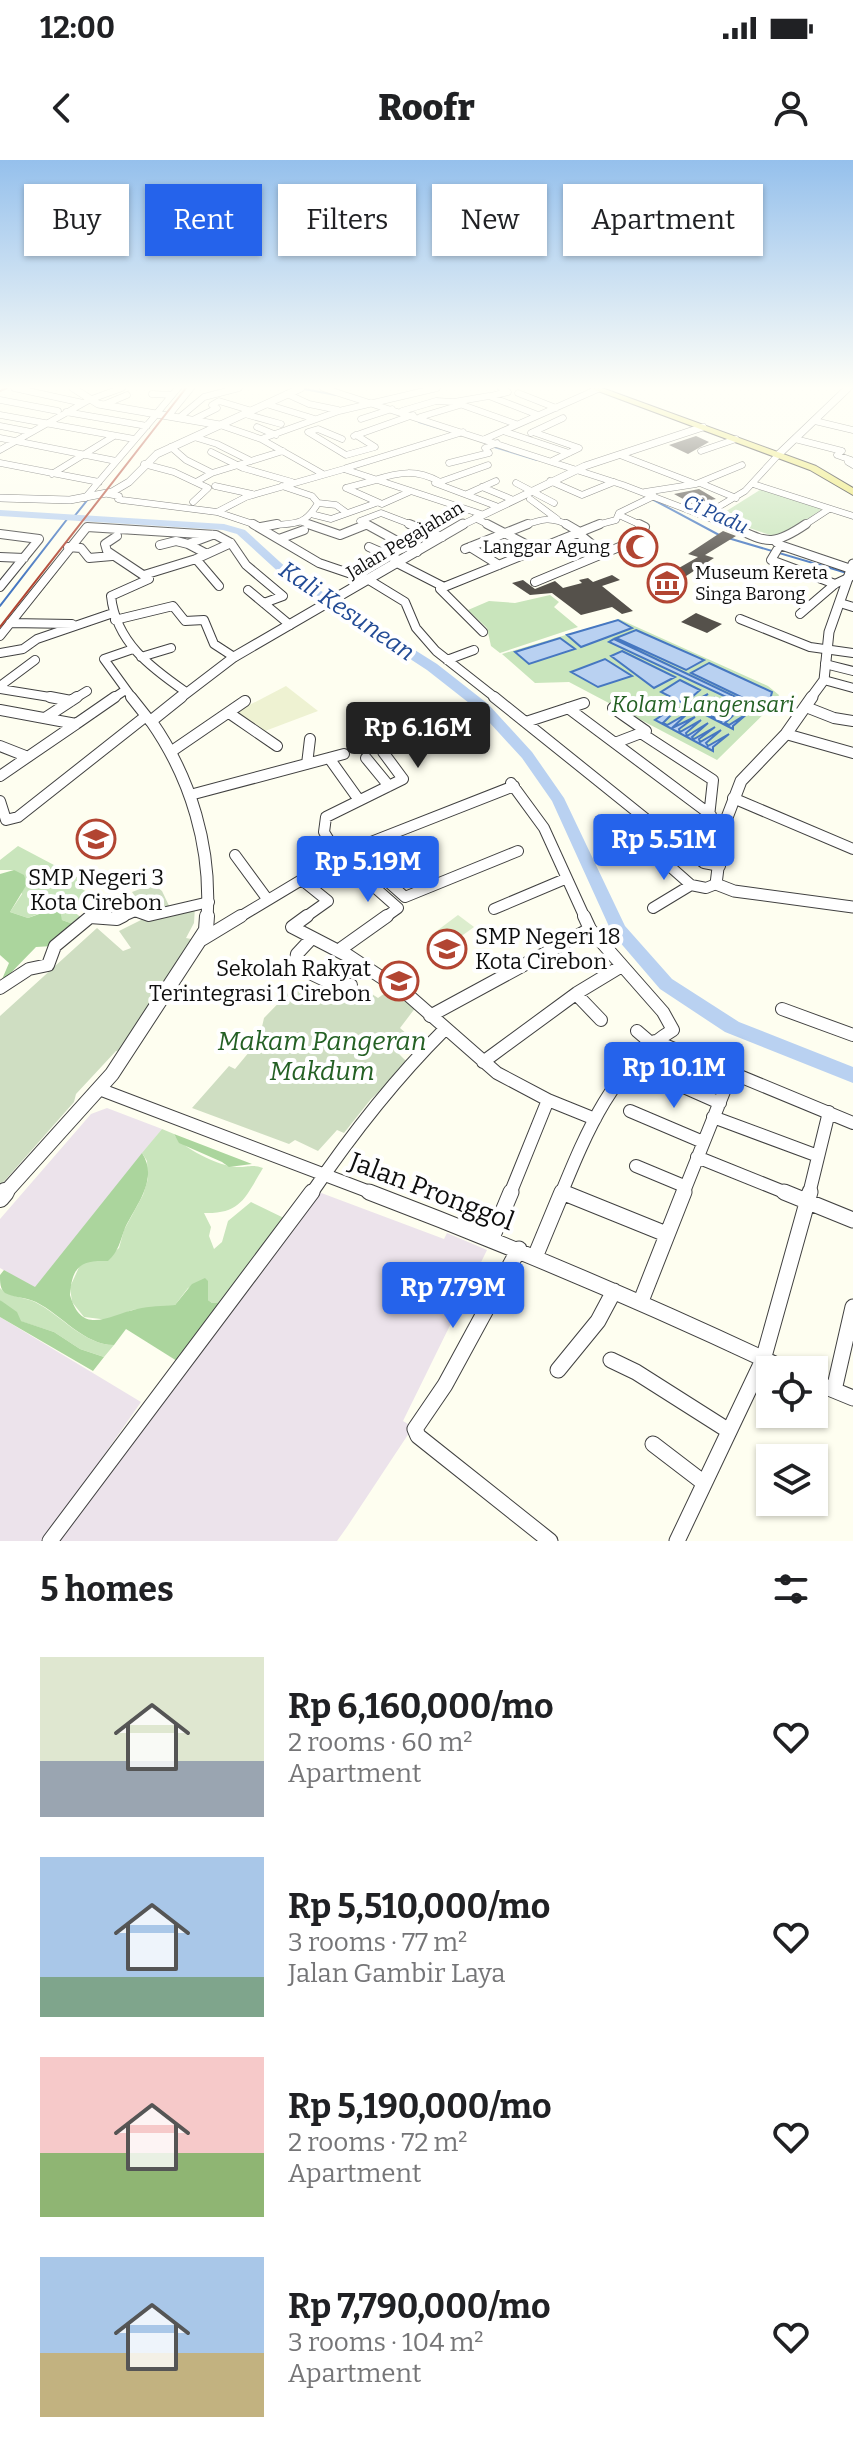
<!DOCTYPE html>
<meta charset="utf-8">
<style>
body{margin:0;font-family:Bitter,serif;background:#f6f6f6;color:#202124;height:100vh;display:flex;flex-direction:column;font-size:30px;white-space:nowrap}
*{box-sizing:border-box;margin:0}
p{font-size:26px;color:#757577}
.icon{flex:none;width:44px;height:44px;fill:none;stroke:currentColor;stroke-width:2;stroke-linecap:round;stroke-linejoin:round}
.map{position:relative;height:1381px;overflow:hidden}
.panel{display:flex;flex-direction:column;background:#fff;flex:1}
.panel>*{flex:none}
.top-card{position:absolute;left:24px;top:24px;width:806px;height:72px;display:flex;gap:16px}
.buttons{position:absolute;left:756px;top:1196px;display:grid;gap:16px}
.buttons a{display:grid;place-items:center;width:72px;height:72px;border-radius:0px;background:#fff;box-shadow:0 2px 6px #0004;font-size:40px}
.price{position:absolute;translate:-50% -68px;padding:0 18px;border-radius:8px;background:#2563eb;color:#fff;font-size:26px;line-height:52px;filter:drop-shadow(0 2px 4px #0008)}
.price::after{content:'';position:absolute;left:50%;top:48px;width:24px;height:18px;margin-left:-12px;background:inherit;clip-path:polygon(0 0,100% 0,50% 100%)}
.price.on{background:#222;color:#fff}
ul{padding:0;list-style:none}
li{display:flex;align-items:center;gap:24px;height:200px;padding:0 40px}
li span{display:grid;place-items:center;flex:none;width:224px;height:160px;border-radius:0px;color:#555}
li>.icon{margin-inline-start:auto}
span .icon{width:96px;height:96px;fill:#fffc;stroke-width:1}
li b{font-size:34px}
h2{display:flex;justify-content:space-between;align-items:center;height:96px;padding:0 40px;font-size:34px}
.tag{padding:0 28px;border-radius:0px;background:#fff;box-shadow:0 2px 6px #0004;font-size:28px;line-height:72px}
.tag.on{background:#2563eb;color:#fff}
.status{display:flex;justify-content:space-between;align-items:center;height:56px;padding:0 40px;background:#fff;direction:ltr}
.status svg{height:22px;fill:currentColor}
header{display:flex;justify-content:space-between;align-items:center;height:104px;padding:0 40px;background:#fff;font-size:36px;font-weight:800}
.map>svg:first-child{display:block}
.industrial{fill:#ece3eb}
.farmland{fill:#eef2d2}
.green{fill:#c9e5bc}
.forest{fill:#abd59d}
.cemetery{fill:#cfdec2}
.pitch{fill:#dcedcd}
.water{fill:#b9d1f1;stroke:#4677c1;stroke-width:2}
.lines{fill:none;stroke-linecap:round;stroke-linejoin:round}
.stream{stroke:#4677c1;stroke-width:2}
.river{fill:#b9d1f1;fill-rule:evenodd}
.building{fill:#55514b}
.minor-far4-casing{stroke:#414141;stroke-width:7}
.minor-far3-casing{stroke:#414141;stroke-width:10}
.minor-far2-casing{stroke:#414141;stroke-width:12}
.minor-far1-casing{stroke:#414141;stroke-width:14}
.minor-casing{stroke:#414141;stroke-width:17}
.tertiary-far4-casing{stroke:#414141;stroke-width:8}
.tertiary-far3-casing{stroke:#414141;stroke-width:11}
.tertiary-far2-casing{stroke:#414141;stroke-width:13}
.tertiary-far1-casing{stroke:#414141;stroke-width:16}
.tertiary-casing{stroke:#414141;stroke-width:20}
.primary-casing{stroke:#1f1f1f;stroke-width:2}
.minor-far4{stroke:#fff;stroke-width:6}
.minor-far3{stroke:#fff;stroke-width:8}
.minor-far2{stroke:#fff;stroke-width:10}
.minor-far1{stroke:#fff;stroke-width:12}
.minor{stroke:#fff;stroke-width:15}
.tertiary-far4{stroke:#fff;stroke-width:7}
.tertiary-far3{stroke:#fff;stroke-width:9}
.tertiary-far2{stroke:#fff;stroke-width:11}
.tertiary-far1{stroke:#fff;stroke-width:14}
.tertiary{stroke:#fff;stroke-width:18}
.primary{fill:#ece771;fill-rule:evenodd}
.rail{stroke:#b24532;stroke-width:2}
.labels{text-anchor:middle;stroke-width:8;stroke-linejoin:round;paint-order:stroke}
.far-street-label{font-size:18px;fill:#0e0e0e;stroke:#fff}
.far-poi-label{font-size:18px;fill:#0e0e0e;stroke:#fff;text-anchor:end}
.far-water-label{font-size:20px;font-style:italic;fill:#224b95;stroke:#fff}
.park-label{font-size:22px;font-style:italic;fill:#246024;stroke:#fff}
.poi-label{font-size:22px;fill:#0e0e0e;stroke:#fff}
.water-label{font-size:24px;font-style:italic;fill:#224b95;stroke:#fff}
.near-park-label{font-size:26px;font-style:italic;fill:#246024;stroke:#fff}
.near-street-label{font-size:26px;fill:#0e0e0e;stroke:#fff}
</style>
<div class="status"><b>12:00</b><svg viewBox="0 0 49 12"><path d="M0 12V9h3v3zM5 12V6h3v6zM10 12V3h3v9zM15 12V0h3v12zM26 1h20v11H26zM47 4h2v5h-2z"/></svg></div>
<header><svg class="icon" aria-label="back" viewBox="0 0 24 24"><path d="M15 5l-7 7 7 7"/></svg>Roofr<svg class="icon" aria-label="person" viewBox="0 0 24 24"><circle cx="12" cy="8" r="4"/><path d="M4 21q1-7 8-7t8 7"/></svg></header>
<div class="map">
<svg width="853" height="1381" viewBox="0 0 853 1381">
<rect width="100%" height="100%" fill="#fefef0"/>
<path class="industrial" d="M107,948L162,969L35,1128L0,1108V1059L91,954Z
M316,1031L444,1079L447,1073L487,1090L403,1261L413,1267L347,1367L337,1381H57Z
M0,1157L141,1242L44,1381H0Z"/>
<path class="farmland" d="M286,526L318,551L265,571L236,552Z"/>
<path class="green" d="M763,328L824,348L779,378L717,357Z
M550,435L559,442L554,447L578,467L500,493L491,486L487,468L468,450L489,441L515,443Z
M619,459L768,526L779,535L776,542L717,600L569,522L535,523L502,494Z
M18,686L88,723L82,729L95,737L73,751L83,759L76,765L62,760L55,747L28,758L10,752L22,734L14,710H0V700Z
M162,969L174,974C179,987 223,1008 238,1007C249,1007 252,1004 263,1008C245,1038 241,1054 204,1053L211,1067L209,1076L214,1089L222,1082L228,1061L251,1042L286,1059L223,1142L212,1143L208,1140V1121L188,1128L175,1145L132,1150L109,1160L84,1157L72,1142L70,1127L80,1105L89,1099L103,1101L119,1088L124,1070L143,1035L148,1019L147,1001L142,993Z
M0,1128C8,1137 24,1137 35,1142C61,1155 84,1185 114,1185L104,1197L80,1189L54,1172L20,1161L0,1140Z"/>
<path class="forest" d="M14,710L24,715L27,724L10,752L28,758L59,747L62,760L76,765L53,786L36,787L0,824L9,803L0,795V714Z
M174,974L252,1004L229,1007L222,1002L179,983Z
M142,993C159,1019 136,1045 125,1068C120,1081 119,1091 108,1101C82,1100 72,1105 70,1135C82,1177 109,1155 137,1149C150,1146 162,1146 175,1145L192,1124L205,1118L208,1121V1140L212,1143L223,1142L177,1201L126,1169L114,1185C84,1185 62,1155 36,1142C26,1137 14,1138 5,1133C0,1129 0,1122 0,1115L4,1110L35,1127Z
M0,1140L17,1152L21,1161L54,1172L80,1189L104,1197L93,1211L0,1157Z"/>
<path class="cemetery" d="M153,724L162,731L172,752L195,746L194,763L186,778L191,779L183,796L120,892L116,891L76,934L74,942L0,1026V856L97,768L123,791L131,788L119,771L141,760L140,750L128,739L134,735L132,732Z
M296,825C303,825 313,831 321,829C344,824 358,823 378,838L388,831L394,835L398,832L416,847L400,868L408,875L394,889L409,904L371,939L344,973L337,970L318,991L295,980L289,984L192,948L229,906L235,909L259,880L264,858Z"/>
<path class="pitch" d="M458,755L474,767L445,788L430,776Z"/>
<path class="water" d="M618,460L632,468L581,487L567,475Z
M636,470L704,500L686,510L616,478Z
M560,478L575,489L529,504L515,492Z
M614,479L759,548L756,551L609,482Z
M622,491L675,517L654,528L611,496Z
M605,499L632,516L598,527L571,512Z
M709,503L772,532L770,540L762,547L691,513Z
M680,520L700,530L684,544L688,545L708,534L692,546L695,549L715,537L699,550L701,552L721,540L705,553L708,555L728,543L712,556L715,558L734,546L719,560L721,561L740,549L725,563L729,565L748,553L733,566V569L661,532Z
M658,539L678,548L663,563L667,565L688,553L672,568L695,557L679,569L680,572L701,560L686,573L687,576L708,563L692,577L694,579L715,567L699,579L700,582L721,570L706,583L708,586L729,574L713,587V591L655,560L667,552L654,542Z"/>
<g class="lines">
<path class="stream" d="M304,229L336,235
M419,262L442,269
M491,286L537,300
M650,338L721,376
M73,358L89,338
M728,378L847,413
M0,446L68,358"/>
<path class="river" d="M0,350L224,364L245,370L291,412L437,504L488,544L532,592L564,638L625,766L672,819L739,862L853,907V923L725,872L660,829L612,773L552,641L522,598L478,550L427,510L283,416L237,374L223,370L0,356Z"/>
</g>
<path class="building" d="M696,276L709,282L688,294L669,285Z
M699,329L716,339L711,340L714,342L694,345L674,334Z
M723,371L736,376L705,395L714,398L683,418L687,420L659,428L651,424L698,397L688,394Z
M612,415L620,420L602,426L633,451L622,454L612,447L581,455L552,433L530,435L512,423L523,420L535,429L555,421L563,428L582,423L579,420L588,418L593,422Z
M696,453L712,460L722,464L707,473L681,462Z"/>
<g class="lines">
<defs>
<path id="minor-far4" d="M14,228L83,243
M323,228L623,325L730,366
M518,233L556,248
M152,234L172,235
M287,234L309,244L338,250
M491,236L508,232L501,228
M0,240L58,251
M454,242L516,264
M266,244L315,259
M103,245L127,235
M402,251L436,241L454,242L489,236L538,255
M66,252L147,266
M157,253L178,228
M245,254L281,264
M0,255L134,279
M169,255L191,228
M180,257L204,237L239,228
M420,257L460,245
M195,259L217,248L212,245L219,241L252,251
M361,259L392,249
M815,261L853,270
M220,265L261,279L323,314
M0,266L31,272
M257,267L276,275
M503,271L569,293
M533,272L579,288L552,301
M531,273L563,258
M354,276L413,255
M194,277L217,284L251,301
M0,278L116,301
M261,279L339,251L437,228
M342,279L318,269L308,272L346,295L375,287L356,275
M485,279L598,229
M795,279L842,291L837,295L851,300L848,302L853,305
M171,287L186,300L212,313
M0,290L89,240L122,228
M701,291L736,279
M211,292L243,308L292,322
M620,295L693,323
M0,303L99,322
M449,303L489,293L485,288L497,283
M144,304L174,312L208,328L193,342
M346,308L463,272
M52,314L114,276
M374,320C400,312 416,309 440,322L488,305
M550,321L582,335L614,322
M196,322L212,313L283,291
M435,323L496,346
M516,323L554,343
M700,323L736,338
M753,324L853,356
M215,326L252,334
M482,327L511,339
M346,328L382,344L409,332
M346,328L376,320
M645,332L696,324L742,305
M108,334L119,336L118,339L122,340L217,352L259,366
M467,334L496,321
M85,338L155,256
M530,339L557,359
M318,343L336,345L347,353
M217,352L246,337L344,309L481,354
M311,354L331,359L376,343
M619,355L643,366
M703,356L745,331L779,294
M475,358L491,366
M302,362L314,366
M266,366C292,362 303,369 318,343L312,336L282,326
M362,366L365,365
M370,366L360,361L381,353L415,366
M523,366C542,359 551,356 570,366
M593,366L616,360L619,353L654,336
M803,366L829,349"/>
<path id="minor-far3" d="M253,364L319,403L369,420L405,442L416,468L436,491L497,539
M308,364L340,375L365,365
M366,364L417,392
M409,364L442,377
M487,364L537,390
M566,364L578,371
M725,364C765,380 768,390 806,364
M261,367L277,364
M578,373L605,395
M0,374L39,379L0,427
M117,376L105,384L107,391L149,419L111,436C116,482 150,507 186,532
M279,379L304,370
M776,382L780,385L771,400L835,424
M160,385L176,381L188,384
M780,385L851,409
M68,387L81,388L89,398L112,396
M369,387L401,401
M470,387L499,405
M465,389L528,364
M207,394L188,384L212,375
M0,397L24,398
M397,403L444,427
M144,415L196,399
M535,422L641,378L645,367L639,364
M219,426L196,399L231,383
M444,427L600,364
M444,427L440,429L483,472
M248,430L290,465
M840,443L853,447
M800,454L835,424L850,417
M740,459L810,487L853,493
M115,460L173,446L185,461L204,460L214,484L234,497
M10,463L72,464
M0,476L87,367L216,375L231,383L246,405L283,436L264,443
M0,493L23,489L37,479L113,453
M141,497L171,488
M447,500L474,490
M825,504L853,511
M824,520L853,528
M0,526L35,500
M0,529L62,539
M74,539L87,531
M112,539L124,531
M133,539L104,499L133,489"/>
<path id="minor-far2" d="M50,537L71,541
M131,537L150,561
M494,537L677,684L704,703L720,706
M806,547L834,558L853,561
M568,548L711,655
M613,548L646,571L643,573
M0,550L76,564L115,537
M229,553L277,586
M45,558L77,537
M526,562L584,543
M641,573L713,620L704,703
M786,574L853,593
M615,583L641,573
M0,586L28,597
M172,591L245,541
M329,598L359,640
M366,598L389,626
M307,604L310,579
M0,616L76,564
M511,623L544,668L585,758
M190,635L344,594
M733,638L853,689
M0,641L6,660L18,657L146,556
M624,666L691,725L706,728L716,724
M351,689L405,737L518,691
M235,695L268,740
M302,720L328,741L304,758
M653,748L691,725
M494,749L565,719
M89,758H105
M119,758L135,751L149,756L209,742
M238,758L333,701L338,695L324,672L326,657L403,619L383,592
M384,758L398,748L338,695L514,626"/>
<path id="minor-far1" d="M307,756L292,767L348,796
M387,756L342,788L343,792L408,835L497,913L548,940L510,1034
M203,779L241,756
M311,779L297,794L295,806L333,824L351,825
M0,828L29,809L48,805L55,786L90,757L117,759L123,756
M577,835L601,860
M782,849L853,875
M430,856L590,769
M637,871L651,883
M655,881L853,963
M483,902L577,833L620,807
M632,904L720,943
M99,929L375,1034
M548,940L595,959
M630,951L703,982
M713,957L818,996
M697,997L789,1034
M636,1006L684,1026
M562,1032L567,1034
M311,1034C351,975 393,921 444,870
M561,1034C586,973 614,905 673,870L663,852L590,769L584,756
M683,1034L731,914
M809,1034L829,952"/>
<path id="minor" d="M369,1032C511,1086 650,1145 787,1210
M562,1032L666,1074
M784,1032L853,1060
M491,1080L511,1032
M519,1089L445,1225L415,1269L418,1276L550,1381
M535,1097L562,1032
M641,1141L684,1032
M611,1200L636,1212L729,1271
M558,1210L598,1161L614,1131
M814,1222L853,1238
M834,1230L853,1147
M653,1284L704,1323
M50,1381L312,1032
M677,1381L763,1200L810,1032"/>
<path id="tertiary-far4" d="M73,228L98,244L220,265
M779,294L848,228
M0,338L70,340L112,332L129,322L157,294L301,228
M460,366L585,306L703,267"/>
<path id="tertiary-far3" d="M179,539L234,497L463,364
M810,539L824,520L829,472L853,404"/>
<path id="tertiary-far2" d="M181,537L151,561C191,618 212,688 207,758
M812,537L786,574L741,621L723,668L716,724L734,731L853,747"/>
<path id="tertiary-far1" d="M4,1034L112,914L206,770L207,756"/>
<path id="tertiary" d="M0,1038L5,1032"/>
<path id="primary" d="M590,228H602L816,306L853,328V335L810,310Z"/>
</defs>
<use href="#minor-far4" class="minor-far4-casing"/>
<use href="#minor-far3" class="minor-far3-casing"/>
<use href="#minor-far2" class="minor-far2-casing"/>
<use href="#minor-far1" class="minor-far1-casing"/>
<use href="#minor" class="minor-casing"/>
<use href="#tertiary-far4" class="tertiary-far4-casing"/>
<use href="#tertiary-far3" class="tertiary-far3-casing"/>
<use href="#tertiary-far2" class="tertiary-far2-casing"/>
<use href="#tertiary-far1" class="tertiary-far1-casing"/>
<use href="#tertiary" class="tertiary-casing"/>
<use href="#primary" class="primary-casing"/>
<use href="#minor-far4" class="minor-far4"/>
<use href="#minor-far3" class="minor-far3"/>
<use href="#minor-far2" class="minor-far2"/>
<use href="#minor-far1" class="minor-far1"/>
<use href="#minor" class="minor"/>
<use href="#tertiary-far4" class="tertiary-far4"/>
<use href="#tertiary-far3" class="tertiary-far3"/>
<use href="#tertiary-far2" class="tertiary-far2"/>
<use href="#tertiary-far1" class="tertiary-far1"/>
<use href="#tertiary" class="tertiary"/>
<use href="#primary" class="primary"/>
<path class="rail" d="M0,231L7,228
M0,467L186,228"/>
</g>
<linearGradient id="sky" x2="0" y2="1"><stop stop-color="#95c0ec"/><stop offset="0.54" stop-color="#fffff8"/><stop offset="1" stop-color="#fffff8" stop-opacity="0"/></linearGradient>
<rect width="853" height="421" fill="url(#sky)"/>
<defs>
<symbol id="mosque-ring" viewBox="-11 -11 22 22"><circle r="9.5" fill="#fff" stroke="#b24532" stroke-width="1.5"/><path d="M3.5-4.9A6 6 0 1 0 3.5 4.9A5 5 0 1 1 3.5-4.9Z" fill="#b24532"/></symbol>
<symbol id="museum-ring" viewBox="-11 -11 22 22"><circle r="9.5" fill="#fff" stroke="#b24532" stroke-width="1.5"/><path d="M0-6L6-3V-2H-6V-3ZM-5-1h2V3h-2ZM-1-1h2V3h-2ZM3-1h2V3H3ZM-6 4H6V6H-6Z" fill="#b24532"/></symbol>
<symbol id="school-ring" viewBox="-11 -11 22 22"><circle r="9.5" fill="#fff" stroke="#b24532" stroke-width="1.5"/><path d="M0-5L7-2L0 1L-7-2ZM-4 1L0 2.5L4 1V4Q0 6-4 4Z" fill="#b24532"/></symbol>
</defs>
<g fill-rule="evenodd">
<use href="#mosque-ring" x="616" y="365" width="44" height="44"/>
<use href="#museum-ring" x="645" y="401" width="44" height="44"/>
<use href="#school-ring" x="74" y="657" width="44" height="44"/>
<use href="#school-ring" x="425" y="767" width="44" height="44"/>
<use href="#school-ring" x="377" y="799" width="44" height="44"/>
</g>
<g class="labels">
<g class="far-street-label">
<text transform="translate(405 380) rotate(-31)" y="6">Jalan Pegajahan</text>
</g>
<g class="far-poi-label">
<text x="610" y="393">Langgar Agung</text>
<text x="695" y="419" text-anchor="start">Museum Kereta<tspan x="695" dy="21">Singa Barong</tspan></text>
</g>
<g class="far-water-label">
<text transform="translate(716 354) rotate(24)" y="7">Ci Padu</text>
</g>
<g class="park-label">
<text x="703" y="552">Kolam Langensari</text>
</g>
<g class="poi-label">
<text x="96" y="725">SMP Negeri 3<tspan x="96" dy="25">Kota Cirebon</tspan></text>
<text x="475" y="784" text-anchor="start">SMP Negeri 18<tspan x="475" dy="25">Kota Cirebon</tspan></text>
<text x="371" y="816" text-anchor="end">Sekolah Rakyat<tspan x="371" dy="25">Terintegrasi 1 Cirebon</tspan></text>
</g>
<g class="water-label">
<text transform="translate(347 451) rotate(34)" y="8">Kali Kesunean</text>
</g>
<g class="near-park-label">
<text x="322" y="890">Makam Pangeran<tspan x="322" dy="30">Makdum</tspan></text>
</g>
<g class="near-street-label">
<text transform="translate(432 1031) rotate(21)" y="9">Jalan Pronggol</text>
</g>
</g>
</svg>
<div class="buttons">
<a><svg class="icon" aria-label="locate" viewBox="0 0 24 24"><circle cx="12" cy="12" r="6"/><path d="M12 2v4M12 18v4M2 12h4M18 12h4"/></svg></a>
<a><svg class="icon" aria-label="layers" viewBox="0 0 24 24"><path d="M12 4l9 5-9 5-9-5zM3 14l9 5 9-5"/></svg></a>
</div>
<b class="price on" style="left:418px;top:610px">Rp 6.16M</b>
<b class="price" style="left:664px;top:722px">Rp 5.51M</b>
<b class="price" style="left:368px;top:744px">Rp 5.19M</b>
<b class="price" style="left:674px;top:950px">Rp 10.1M</b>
<b class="price" style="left:453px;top:1170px">Rp 7.79M</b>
<div class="top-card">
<a class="tag">Buy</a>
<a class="tag on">Rent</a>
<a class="tag">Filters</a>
<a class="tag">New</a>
<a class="tag">Apartment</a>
</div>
</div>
<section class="panel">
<h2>5 homes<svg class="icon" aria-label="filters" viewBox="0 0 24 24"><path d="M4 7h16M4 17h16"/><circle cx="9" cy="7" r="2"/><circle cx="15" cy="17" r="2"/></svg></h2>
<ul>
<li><span style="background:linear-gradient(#dfe7d0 65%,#9aa5b1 0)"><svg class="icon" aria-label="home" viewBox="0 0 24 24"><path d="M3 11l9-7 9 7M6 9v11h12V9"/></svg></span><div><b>Rp 6,160,000/mo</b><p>2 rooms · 60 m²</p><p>Apartment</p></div><svg class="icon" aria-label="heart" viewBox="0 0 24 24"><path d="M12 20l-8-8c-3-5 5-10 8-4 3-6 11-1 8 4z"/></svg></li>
<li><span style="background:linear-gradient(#a9c7e8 75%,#7fa58c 0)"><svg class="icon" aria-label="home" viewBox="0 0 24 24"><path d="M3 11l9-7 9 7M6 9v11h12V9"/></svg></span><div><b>Rp 5,510,000/mo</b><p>3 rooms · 77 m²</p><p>Jalan Gambir Laya</p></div><svg class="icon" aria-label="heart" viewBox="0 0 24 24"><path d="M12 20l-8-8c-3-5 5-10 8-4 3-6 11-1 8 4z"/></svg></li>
<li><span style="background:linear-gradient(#f6c9c9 60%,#8fb573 0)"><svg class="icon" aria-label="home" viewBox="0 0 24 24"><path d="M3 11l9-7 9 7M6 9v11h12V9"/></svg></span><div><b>Rp 5,190,000/mo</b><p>2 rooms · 72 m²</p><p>Apartment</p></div><svg class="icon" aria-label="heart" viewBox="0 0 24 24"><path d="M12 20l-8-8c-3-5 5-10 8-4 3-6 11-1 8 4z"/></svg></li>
<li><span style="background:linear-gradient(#a9c7e8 60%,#c2b280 0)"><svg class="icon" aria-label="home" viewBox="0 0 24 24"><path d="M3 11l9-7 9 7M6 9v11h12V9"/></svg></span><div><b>Rp 7,790,000/mo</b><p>3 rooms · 104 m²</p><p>Apartment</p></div><svg class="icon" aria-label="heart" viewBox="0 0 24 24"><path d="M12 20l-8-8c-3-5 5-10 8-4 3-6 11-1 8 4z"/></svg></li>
</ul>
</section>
